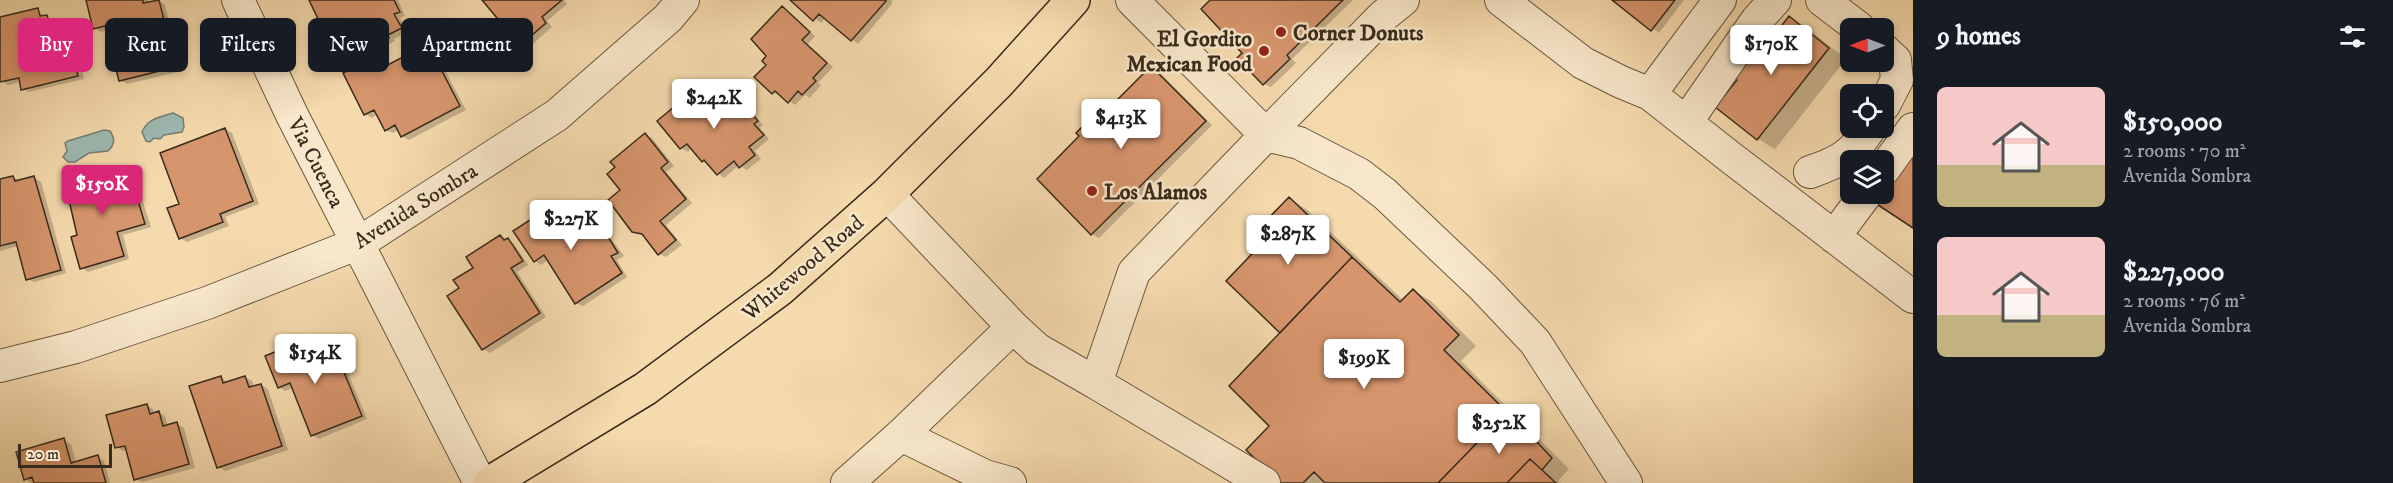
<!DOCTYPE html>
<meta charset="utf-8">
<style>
body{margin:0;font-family:"IM FELL DW Pica",serif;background:#20242c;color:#f1f3f6;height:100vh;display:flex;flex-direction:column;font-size:22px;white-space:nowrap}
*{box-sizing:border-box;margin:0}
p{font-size:20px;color:#9ea1a6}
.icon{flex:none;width:33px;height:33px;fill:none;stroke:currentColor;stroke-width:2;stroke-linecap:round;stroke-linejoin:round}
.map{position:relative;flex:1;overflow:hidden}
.sheet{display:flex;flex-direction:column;background:#171b24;width:480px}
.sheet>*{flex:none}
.guide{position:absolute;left:18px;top:18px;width:570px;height:54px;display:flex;gap:12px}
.needle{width:39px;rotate:270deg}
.tools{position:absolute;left:1840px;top:18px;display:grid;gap:12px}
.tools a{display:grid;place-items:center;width:54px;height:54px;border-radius:9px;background:#171b24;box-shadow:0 3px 9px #0003;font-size:30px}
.scale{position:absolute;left:18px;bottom:15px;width:94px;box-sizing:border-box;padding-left:6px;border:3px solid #382b1b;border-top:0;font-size:16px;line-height:21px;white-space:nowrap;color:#382b1b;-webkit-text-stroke:4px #f8e7ca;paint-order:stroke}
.price{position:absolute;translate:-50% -51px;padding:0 14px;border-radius:6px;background:#fff;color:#222;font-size:20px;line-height:39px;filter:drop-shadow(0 2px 3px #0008)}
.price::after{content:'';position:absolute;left:50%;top:36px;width:18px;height:14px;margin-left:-9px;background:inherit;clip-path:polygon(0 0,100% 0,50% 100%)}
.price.on{background:#db2777;color:#fff}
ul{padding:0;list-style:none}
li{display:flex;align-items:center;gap:18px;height:150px;padding:0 24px}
li span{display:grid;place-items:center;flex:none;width:168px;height:120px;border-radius:9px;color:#555}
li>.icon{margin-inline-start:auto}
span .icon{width:72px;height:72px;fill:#fffc;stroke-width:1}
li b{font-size:26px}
h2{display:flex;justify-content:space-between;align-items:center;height:72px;padding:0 24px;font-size:26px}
.chip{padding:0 21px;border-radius:9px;background:#171b24;box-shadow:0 3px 9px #0003;font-size:21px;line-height:54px}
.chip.on{background:#db2777;color:#fff}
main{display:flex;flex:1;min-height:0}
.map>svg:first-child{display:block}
.water{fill:#9eb9b2;stroke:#758076;stroke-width:1.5}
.shadow{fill:#0003}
.building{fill:#d7956d;stroke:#382b1b;stroke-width:1.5}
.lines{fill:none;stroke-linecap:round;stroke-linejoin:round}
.minor-casing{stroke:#675740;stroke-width:34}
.major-casing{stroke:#382b1b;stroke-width:36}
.minor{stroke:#f8e7ca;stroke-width:32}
.major{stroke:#f5daad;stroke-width:33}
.poi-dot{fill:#8f2418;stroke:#f8e7ca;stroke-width:2}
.labels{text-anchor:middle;stroke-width:5;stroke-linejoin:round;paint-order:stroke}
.poi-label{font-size:22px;font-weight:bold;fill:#382b1b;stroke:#f8e7ca;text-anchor:start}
.street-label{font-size:22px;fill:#382b1b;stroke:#f8e7ca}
</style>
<main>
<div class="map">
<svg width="1913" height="483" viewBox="0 0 1913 483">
<rect width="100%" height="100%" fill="#f5daad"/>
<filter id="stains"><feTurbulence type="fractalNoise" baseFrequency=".00333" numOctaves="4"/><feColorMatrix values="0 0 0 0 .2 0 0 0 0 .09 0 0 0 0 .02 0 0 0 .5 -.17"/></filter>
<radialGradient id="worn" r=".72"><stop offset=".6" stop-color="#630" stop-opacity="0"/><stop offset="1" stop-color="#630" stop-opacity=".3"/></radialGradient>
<path class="water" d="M173,113L183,118L184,127L182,132L164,135L160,139L154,138L150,142L146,141L142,132C148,118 160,117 173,113Z
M104,130L110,131C115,138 115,145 108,151L89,153L75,162H68L63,157L67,151L65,143L68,141Z"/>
<path class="shadow" d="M88,0H148L149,3L159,1L165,5L182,71L127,84L120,80L108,30L101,32L95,28Z
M312,0H398L405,16L400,18L407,32L394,39L395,41L373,53L366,49L362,40L353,36L337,44L330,41Z
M484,0H564L567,4L547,21L552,27L519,56L512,52L499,19Z
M792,0H892V4L858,44L826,17L821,23Z
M1212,0H1353L1292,59L1296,63L1271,87L1264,84Z
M1614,0H1684L1659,33Z
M782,8L815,36L808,44L833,67L818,83L821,85L810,98L805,95L795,105L781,95L780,96L773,92L768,65V56Z
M37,10L45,17L53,20L57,34L67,31L74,35L84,79L29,92L23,89L21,82L8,85L1,81L0,19Z
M1789,18L1807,28L1846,59L1775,149L1758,139L1773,25L1780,30Z
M428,45L434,49L466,110L409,140L402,136L399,130L393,133L386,130L378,114L372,118L365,114L374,59L380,62L383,69Z
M1152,68L1158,71L1212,125L1099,238L1092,234L1039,179Z
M695,91L701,95L712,109L733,92L739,96L763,125L760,128L769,139L755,151L761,159L747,170L739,165L724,178L703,161L692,148L688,152L681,148Z
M225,129L232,133L259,204L225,217L229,226L187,242L180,238L181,205Z
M645,135L652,138L674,166L666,172L692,203L666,225L682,245L666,257L659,254L645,236L633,231L622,190Z
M108,170L114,174L116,178L126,175L132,179L135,189L140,192L151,227L123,235L129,259L88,272L82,268L79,236L88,182Z
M13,177L20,181L34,178L41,182L66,273L34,282L27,279L18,246L0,251V181Z
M1289,199L1306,209L1404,301L1414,291L1431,301L1476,346L1461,361L1569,469L1558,481L1561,483H1282L1272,426L1282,333L1272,235Z
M553,207L562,215L566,212L576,221L587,214L594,217L606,236L613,241L624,256L617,260L627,277L583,306L576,303L548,260L541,265L535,261Z
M500,236L514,244L528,265L517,272L546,317L490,353L483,349L461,288Z
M307,341L313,344L315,348L320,346L326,350L329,357L336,355L342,358L367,419L319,439L313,435L293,388L285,391L279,387Z
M221,377L228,383L245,377L252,381L254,388L261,385L268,389L288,450L225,471L218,467Z
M146,405L153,409L154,414L159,413L165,416L168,427L177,424L184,428L195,468L142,482L135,479L127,450L123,451L117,447Z
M64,440L71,444L76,463L97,457L104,461L110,483H32L25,479Z"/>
<path class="building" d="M86,0H143V3L159,0L176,67L119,81L105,26L93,29Z
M309,0H394L400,12L394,14L402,28L388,35L389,38L365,50L358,35L353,38L350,32L329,42Z
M482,0H562L542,17L546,23L511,53L488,26L497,18Z
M790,0H886V1L851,41L819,14L813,21Z
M1210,0H1343L1287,55L1290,59L1263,85L1237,58L1242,53L1201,9Z
M1612,0H1675L1651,31Z
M782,6L810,32L802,40L827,63L813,78L816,81L802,95L798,91L788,103L775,91L772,94L754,77L766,65L762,61L766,56L751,39Z
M38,8L40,16L47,15L52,33L67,29L78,76L21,90L19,78L0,82V17Z
M1789,16L1829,48L1757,140L1715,107L1737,80L1732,75L1772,23L1779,29Z
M428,44L460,106L401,137L395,125L385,131L374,110L364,115L343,73L374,57L380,69Z
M1151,66L1206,121L1091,235L1037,179L1079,136L1076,133L1106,103L1110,107Z
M694,90L710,109L733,91L758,121L754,124L764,135L749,147L755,155L739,168L734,161L717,175L704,160L702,162L687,144L680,149L657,121Z
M225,128L253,201L220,214L223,222L179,239L167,208L179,204L160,153Z
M645,133L668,162L661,168L686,199L660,221L676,240L658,255L642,234L632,232L608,200L620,190L607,174L615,167L610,162Z
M1913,140V228L1872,201L1877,194H1884V183Z
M108,168L111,178L126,173L130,188L134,187L145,224L117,232L124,256L80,269L71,237L77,235L66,187L86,181L85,175Z
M13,176L15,181L34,176L61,270L26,280L16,242L0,246V179Z
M1289,197L1352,257L1280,333L1226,281L1270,235L1261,226Z
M553,205L559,215L566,210L573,221L587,212L604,237L607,235L618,253L611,256L622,273L575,304L544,255L534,262L513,231Z
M500,235L504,240L508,238L523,261L511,268L540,313L482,350L447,296L459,288L453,280L473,268L466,257Z
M1352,257L1400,302L1413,289L1459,335L1444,350L1507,412L1438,483H1325L1314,472L1303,483H1280L1246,450L1269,426L1229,386Z
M307,339L310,348L320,345L325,357L336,353L362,416L311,436L290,383L278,388L265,356Z
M221,376L223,383L245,376L249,387L261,384L282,446L217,468L189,386Z
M147,404L150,414L159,411L163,426L177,422L189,464L134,480L125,446L115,448L106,415Z
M1507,410L1552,458L1542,470L1530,459L1507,483H1438L1507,412Z
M64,438L71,463L98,455L106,483H34L32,477L24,480L16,452Z
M1530,459L1542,470L1556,483H1507Z"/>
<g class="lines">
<defs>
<path id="minor" d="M238,0L292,115L480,483
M1501,0L1583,63L1621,82L1650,94
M1720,0L1650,94L1730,157L1913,297
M1822,0L1859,28
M1884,50L1895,60L1897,80L1884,105
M1687,121L1757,20L1775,0
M1266,135L1299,143L1359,174L1385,194L1483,287L1535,342L1626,483
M1266,135L1383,16L1403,0
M1884,169L1913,129
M1810,172C1840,162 1853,154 1870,128
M887,194L1013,327L1037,349L1096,383L1134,272L1266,135L1132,0
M1834,237L1866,194
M0,366L76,347L207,303L359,243L557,115L668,18L683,0
M1096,383L1264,483
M901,435L985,476L1010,483
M847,483L901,435L1013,327"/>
<path id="major" d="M490,483L645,389L780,289L887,194L999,82L1073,0"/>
</defs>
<use href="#minor" class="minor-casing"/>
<use href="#major" class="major-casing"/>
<use href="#minor" class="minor"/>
<use href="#major" class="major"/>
</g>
<g class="poi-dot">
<circle cx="1281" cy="32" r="6"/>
<circle cx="1264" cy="51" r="6"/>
<circle cx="1092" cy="191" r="6"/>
</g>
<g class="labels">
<g class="poi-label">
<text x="1293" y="40">Corner Donuts</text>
<text x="1252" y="46" text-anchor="end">El Gordito<tspan x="1252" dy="25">Mexican Food</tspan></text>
<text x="1104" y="199">Los Alamos</text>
</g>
<g class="street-label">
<text transform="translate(317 162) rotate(63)" y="8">Via Cuenca</text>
<text transform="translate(415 205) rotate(-32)" y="8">Avenida Sombra</text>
<text transform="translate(802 267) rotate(-40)" y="8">Whitewood Road</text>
</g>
</g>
<rect width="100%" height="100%" filter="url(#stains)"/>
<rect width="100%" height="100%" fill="url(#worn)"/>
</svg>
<div class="tools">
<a><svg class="needle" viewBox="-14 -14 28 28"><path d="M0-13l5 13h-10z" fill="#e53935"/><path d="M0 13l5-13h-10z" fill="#9ea1a6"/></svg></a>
<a><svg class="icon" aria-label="locate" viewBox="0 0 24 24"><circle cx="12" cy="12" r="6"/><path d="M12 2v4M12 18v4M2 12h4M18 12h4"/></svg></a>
<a><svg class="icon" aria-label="layers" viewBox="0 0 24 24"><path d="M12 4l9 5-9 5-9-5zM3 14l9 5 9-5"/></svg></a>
</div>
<div class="scale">20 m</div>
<b class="price" style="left:1771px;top:76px">$170K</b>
<b class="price" style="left:714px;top:130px">$242K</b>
<b class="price" style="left:1121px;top:150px">$413K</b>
<b class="price on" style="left:102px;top:216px">$150K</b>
<b class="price" style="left:571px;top:251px">$227K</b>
<b class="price" style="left:1288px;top:266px">$287K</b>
<b class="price" style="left:315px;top:385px">$154K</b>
<b class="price" style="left:1364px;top:390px">$199K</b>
<b class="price" style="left:1499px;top:455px">$252K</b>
<div class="guide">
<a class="chip on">Buy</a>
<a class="chip">Rent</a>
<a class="chip">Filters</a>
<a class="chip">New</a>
<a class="chip">Apartment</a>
</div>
</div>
<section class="sheet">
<h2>9 homes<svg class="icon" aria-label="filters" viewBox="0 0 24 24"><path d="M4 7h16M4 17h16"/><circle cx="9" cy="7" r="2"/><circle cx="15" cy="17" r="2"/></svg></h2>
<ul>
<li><span style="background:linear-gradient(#f6c9c9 65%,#c2b280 0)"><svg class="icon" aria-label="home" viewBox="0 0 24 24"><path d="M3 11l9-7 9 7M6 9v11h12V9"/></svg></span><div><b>$150,000</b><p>2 rooms · 70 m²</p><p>Avenida Sombra</p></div></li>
<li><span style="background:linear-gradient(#f6c9c9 65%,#c2b280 0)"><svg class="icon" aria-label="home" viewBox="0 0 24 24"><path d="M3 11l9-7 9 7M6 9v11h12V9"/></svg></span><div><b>$227,000</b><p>2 rooms · 76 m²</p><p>Avenida Sombra</p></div></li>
</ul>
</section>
</main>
